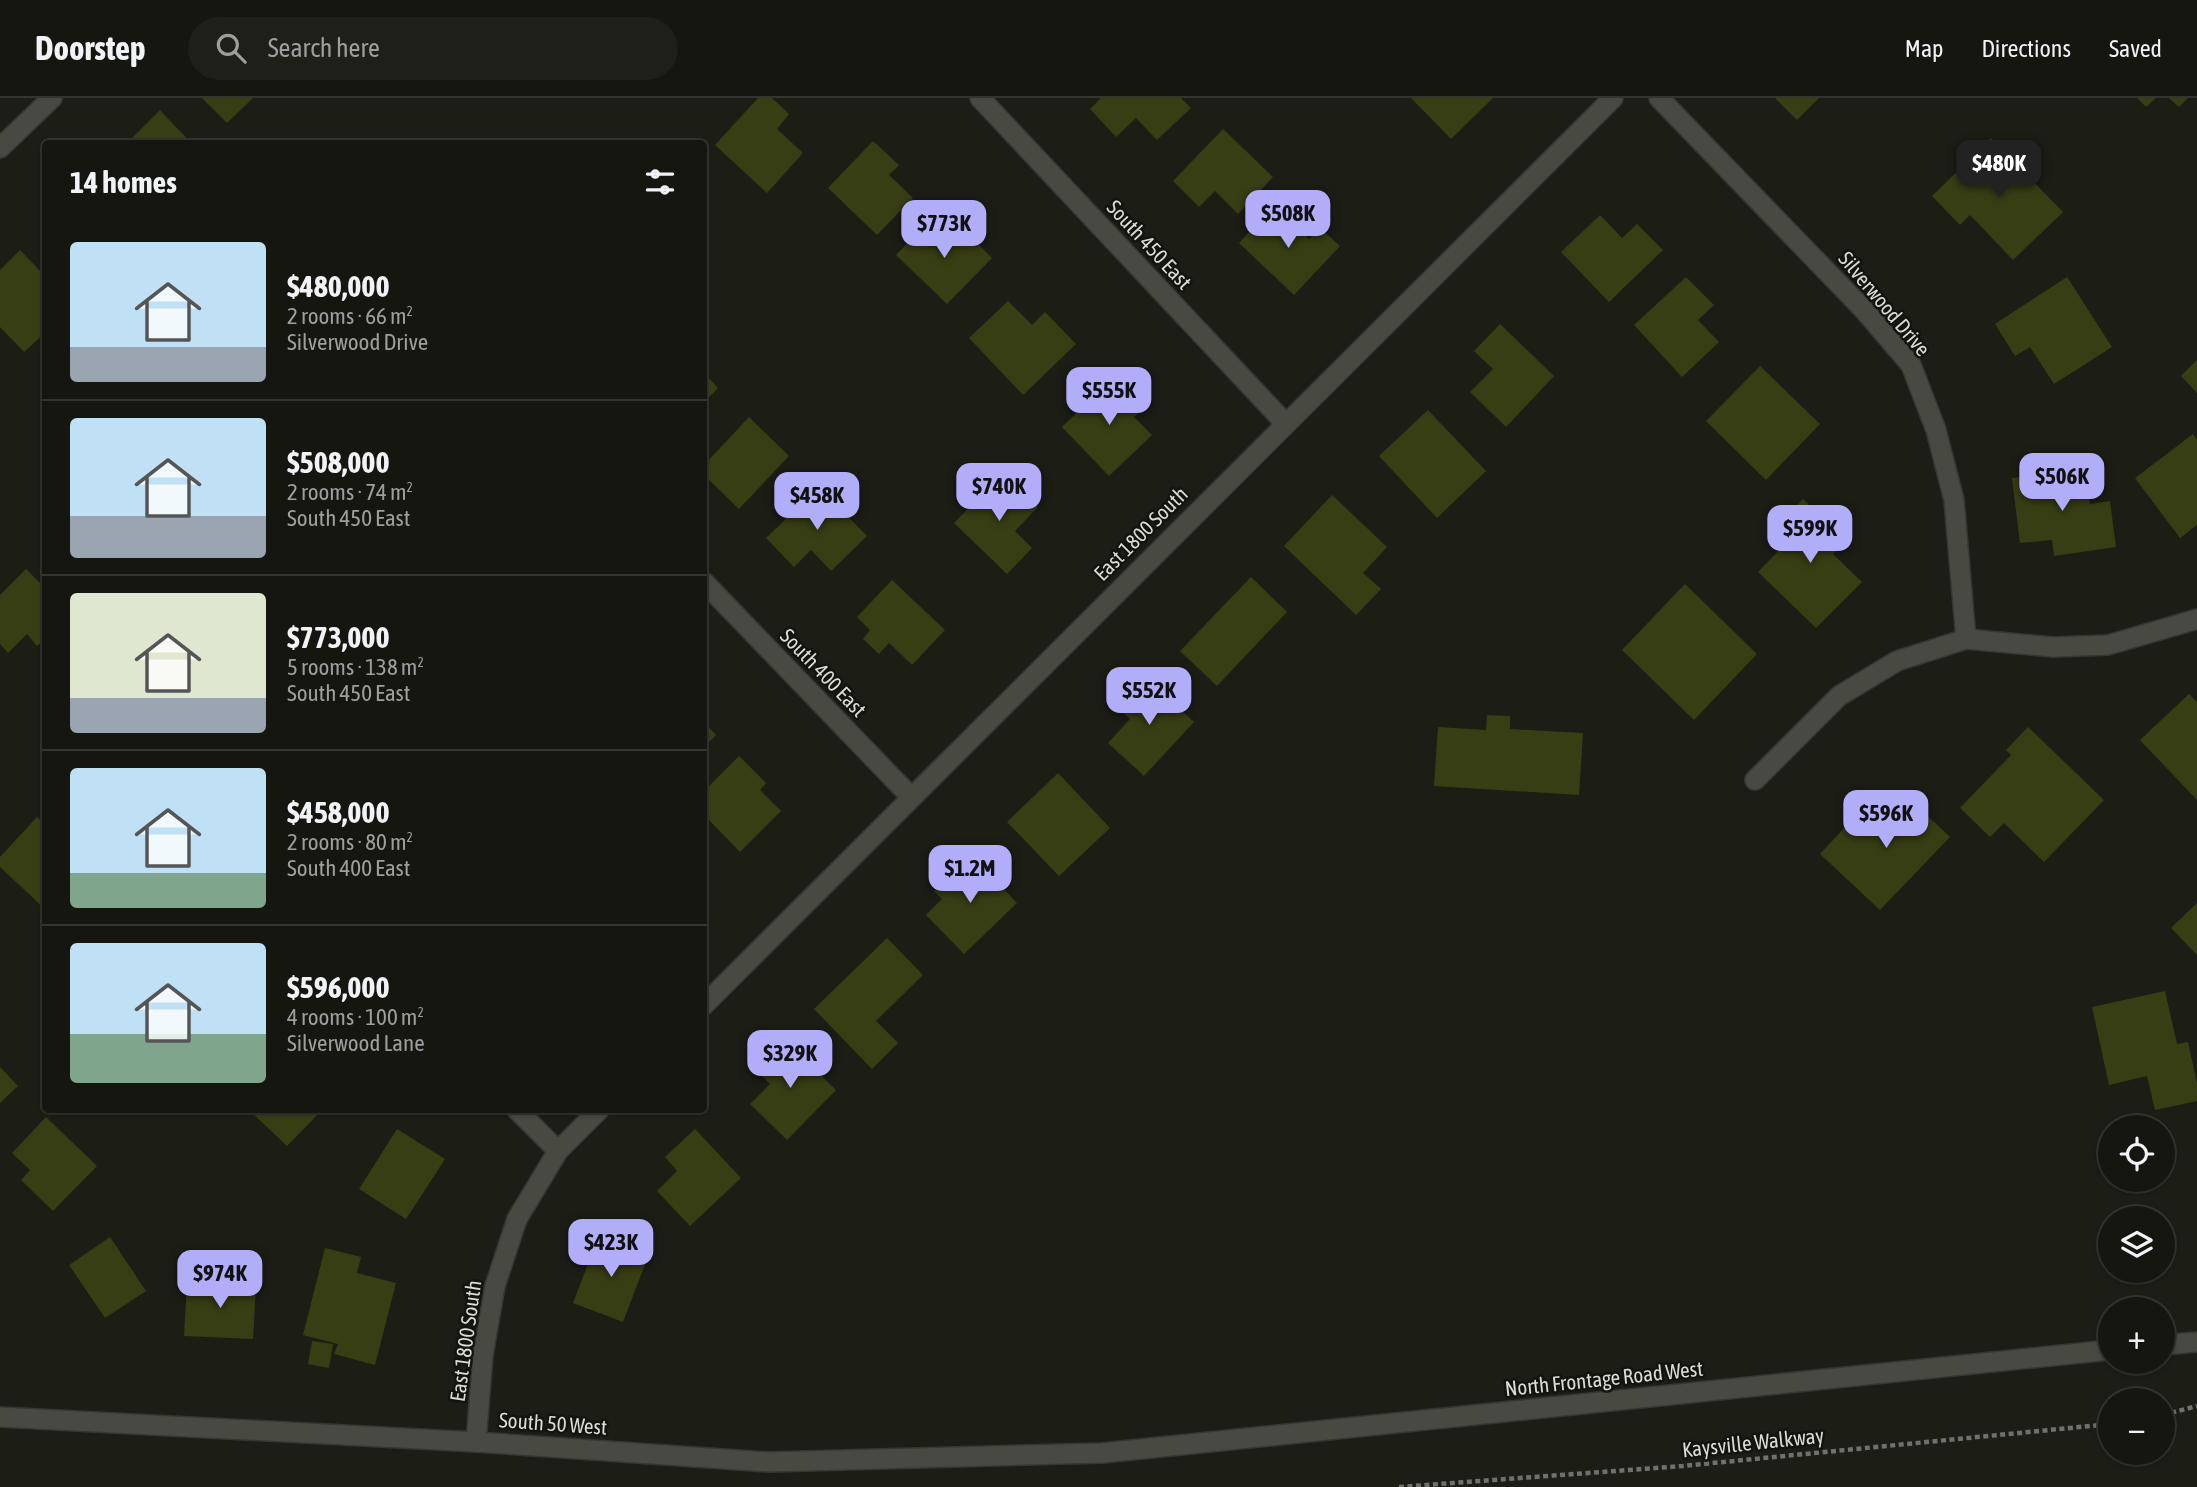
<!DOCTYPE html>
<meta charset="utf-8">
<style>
body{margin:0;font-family:"Asap Condensed",sans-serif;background:#1e1f19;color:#f1f3f6;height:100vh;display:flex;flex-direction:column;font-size:26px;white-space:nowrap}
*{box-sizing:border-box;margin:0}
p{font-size:23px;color:#9d9f9f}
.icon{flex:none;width:38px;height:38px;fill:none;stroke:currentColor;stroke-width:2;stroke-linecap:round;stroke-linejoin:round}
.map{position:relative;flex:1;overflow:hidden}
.drawer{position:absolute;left:42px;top:42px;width:665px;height:973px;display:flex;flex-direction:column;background:#151610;border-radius:7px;box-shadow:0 2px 5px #0004,0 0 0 2px #343530}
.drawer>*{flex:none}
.controls{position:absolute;left:2098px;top:1017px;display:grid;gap:14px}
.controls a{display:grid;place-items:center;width:77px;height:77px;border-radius:50%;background:#151610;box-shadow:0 2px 5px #0004,0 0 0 2px #343530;font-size:35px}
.price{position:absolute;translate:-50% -60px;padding:0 16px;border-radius:14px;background:#b2adf9;color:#111;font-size:23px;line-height:46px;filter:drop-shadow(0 2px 4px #0008)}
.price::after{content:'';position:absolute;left:50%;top:42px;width:21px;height:16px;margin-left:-10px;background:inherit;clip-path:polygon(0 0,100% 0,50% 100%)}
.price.on{background:#222;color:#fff}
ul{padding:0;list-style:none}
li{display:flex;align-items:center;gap:21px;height:175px;padding:0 28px}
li+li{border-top:2px solid #343530}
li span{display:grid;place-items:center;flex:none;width:196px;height:140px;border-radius:7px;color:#555}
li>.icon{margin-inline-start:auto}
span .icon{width:84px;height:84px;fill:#fffc;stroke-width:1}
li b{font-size:30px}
h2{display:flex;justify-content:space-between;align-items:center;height:84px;padding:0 28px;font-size:30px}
header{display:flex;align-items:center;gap:42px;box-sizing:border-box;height:98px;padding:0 35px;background:#151610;border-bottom:2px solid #343530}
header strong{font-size:33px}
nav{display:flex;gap:38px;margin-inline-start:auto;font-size:24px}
.search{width:490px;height:63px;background:#1e1f19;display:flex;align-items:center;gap:18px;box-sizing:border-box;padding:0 24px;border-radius:38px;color:#9d9f9f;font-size:26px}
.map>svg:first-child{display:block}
.building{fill:#383e14}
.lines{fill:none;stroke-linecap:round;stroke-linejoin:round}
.minor-casing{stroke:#353731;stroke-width:22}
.tertiary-casing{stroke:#353731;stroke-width:22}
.path{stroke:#70716a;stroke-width:4.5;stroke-dasharray:5 3.5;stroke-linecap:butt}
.minor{stroke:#484a41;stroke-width:19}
.tertiary{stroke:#484a41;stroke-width:19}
.labels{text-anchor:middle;stroke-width:5;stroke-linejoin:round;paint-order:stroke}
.street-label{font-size:21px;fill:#dbdcd6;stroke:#13140c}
</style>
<header>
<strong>Doorstep</strong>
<div class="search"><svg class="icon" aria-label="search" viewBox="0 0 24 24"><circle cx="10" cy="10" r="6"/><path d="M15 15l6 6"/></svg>Search here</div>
<nav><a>Map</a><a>Directions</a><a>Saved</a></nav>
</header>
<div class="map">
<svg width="2197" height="1389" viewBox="0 0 2197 1389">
<rect width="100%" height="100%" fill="#1c1d15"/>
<path class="building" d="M202,0H253L227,25Z
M758,0H772L789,16L777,31L803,55L767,95L715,47Z
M1101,0H1181L1191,10L1157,42L1136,20L1116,39L1090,11Z
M1411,0H1493L1451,41Z
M1775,0H1819L1797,22Z
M2137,0H2156L2146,9Z
M2169,0H2188L2179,9Z
M160,12L192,46H126Z
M1223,31L1273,79L1238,116L1215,93L1199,109L1173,83Z
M1991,40L2063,114L2013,162L1970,117L1960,127L1932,98Z
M873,43L899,67L889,77L913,100L877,137L828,90Z
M1273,108L1309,141L1320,130L1340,148L1294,197L1239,145Z
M1600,117L1622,140L1637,126L1663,152L1609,204L1561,154Z
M930,122L953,144L965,133L992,160L947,206L896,157Z
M20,152L46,179V234L24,254L0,229V172Z
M1686,179L1714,207L1698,222L1719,244L1682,279L1634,227Z
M2067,179L2112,249L2054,286L2030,249L2015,258L1995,226Z
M1008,203L1032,227L1045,214L1076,246L1023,297L969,240Z
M1500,226L1554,278L1506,329L1470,294L1493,271L1474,253Z
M2197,262V295L2181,278Z
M1760,268L1820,326L1766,382L1706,323Z
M704,275L718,290L704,304Z
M1114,279L1144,310L1134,319L1152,337L1109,378L1062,329Z
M1428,312L1486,373L1437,420L1379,358Z
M749,319L789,358L739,411L704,377V367Z
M2193,336L2197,342V427L2180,440L2135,380Z
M2085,370L2090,406L2110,403L2116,449L2054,458L2052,442L2020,445L2012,380Z
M1003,375L1038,409L1015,433L1032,450L1007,476L954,425Z
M819,389L867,438L831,473L811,452L794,469L766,440Z
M1332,397L1387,449L1363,475L1381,491L1356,517L1284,448Z
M1803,401L1846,443L1833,456L1862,484L1816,530L1758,474L1787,444L1774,431Z
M26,471L46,491V540L37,548L27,536L8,555L0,546V497Z
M1251,479L1287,514L1217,588L1180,553Z
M892,482L945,532L912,567L889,545L879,556L863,541L870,532L857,519Z
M1685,486L1757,556L1694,622L1622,552Z
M1147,580L1194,624L1144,678L1108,645L1130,621L1119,611Z
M2189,596L2197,604V702L2140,642Z
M1487,617L1510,618V631L1583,635L1579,697L1434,688L1438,629L1486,632Z
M704,624L716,637L704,649Z
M2028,629L2104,702L2044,764L2004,725L1990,739L1960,710L2011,657L2006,652Z
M739,658L766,685L760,692L781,713L740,754L704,717V693Z
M1058,675L1110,730L1059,778L1007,724Z
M1900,692L1950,739L1880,812L1820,756L1847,727L1857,737Z
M37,719L46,727V812L0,769V759Z
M971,757L1017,805L964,856L926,817L942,801L934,793Z
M2197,805V857L2171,830Z
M887,840L923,877L876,923L898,945L872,971L814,911Z
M2165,893L2177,946L2188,944L2197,985V1003L2155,1012L2147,978L2109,987L2092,909Z
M784,941L836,992L787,1042L750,1006L770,986L755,971Z
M0,969L18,988L0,1005Z
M253,1012H322L287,1048L251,1014Z
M46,1019L97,1068L53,1113L21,1082L30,1072L12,1055Z
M397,1031L445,1061L406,1121L359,1091Z
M695,1031L741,1080L690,1128L657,1093L677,1073L665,1059Z
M599,1137L649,1156L623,1224L573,1205Z
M110,1139L146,1193L105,1220L69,1167Z
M325,1150L361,1159L357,1175L396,1185L375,1267L334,1256L338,1246L303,1237Z
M187,1184L256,1187L253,1241L184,1238Z
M312,1243L333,1246L329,1270L308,1266Z"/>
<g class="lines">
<defs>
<path id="minor" d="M980,0L1285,325
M1659,0L1865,213L1911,267L1936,332L1954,402L1966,541
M0,50L52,0
M704,484L910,698
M1755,682L1839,598L1897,563L1966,541L2053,549L2108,547L2197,521
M704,907L1613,0
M517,1012L558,1053
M476,1344L483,1257L495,1188L517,1121L558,1053L599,1012"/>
<path id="tertiary" d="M2163,1247L2197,1244
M0,1319L476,1344L769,1364L1102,1355L2110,1252"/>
</defs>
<use href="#minor" class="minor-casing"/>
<use href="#tertiary" class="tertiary-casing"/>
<path class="path" d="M2163,1317L2197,1308
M1399,1389L1683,1368L2110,1326"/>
<use href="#minor" class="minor"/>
<use href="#tertiary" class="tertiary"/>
</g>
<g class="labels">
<g class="street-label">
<text transform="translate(1149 147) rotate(47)" y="7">South 450 East</text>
<text transform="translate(1884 206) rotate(50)" y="7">Silverwood Drive</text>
<text transform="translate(1141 436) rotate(-45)" y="7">East 1800 South</text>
<text transform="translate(823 575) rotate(46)" y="7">South 400 East</text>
<text transform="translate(466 1243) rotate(-82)" y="7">East 1800 South</text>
<text transform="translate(1604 1281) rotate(-6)" y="7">North Frontage Road West</text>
<text transform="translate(553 1326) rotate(4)" y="7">South 50 West</text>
<text transform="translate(1753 1345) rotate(-6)" y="7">Kaysville Walkway</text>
</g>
</g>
</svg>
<div class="controls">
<a><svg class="icon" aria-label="locate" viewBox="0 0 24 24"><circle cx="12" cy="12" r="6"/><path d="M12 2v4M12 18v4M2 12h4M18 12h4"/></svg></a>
<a><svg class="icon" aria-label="layers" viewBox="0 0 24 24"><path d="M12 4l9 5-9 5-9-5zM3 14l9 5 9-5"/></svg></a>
<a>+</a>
<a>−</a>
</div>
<b class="price on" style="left:1999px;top:102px">$480K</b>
<b class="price" style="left:1288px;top:152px">$508K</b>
<b class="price" style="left:944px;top:162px">$773K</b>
<b class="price" style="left:1109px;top:329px">$555K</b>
<b class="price" style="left:2062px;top:415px">$506K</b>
<b class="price" style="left:999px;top:425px">$740K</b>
<b class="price" style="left:817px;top:434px">$458K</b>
<b class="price" style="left:1810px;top:467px">$599K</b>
<b class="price" style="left:1149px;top:629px">$552K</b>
<b class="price" style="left:1886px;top:752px">$596K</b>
<b class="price" style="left:970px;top:807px">$1.2M</b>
<b class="price" style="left:790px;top:992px">$329K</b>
<b class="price" style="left:611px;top:1181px">$423K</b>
<b class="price" style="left:220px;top:1212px">$974K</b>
<section class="drawer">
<h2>14 homes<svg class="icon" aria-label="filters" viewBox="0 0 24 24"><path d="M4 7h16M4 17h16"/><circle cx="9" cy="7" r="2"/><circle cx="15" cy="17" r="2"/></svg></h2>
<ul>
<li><span style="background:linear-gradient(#bfe0f5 75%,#9aa5b1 0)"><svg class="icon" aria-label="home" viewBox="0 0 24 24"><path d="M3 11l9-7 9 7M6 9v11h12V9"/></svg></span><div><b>$480,000</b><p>2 rooms · 66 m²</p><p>Silverwood Drive</p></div></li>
<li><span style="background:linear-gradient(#bfe0f5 70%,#9aa5b1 0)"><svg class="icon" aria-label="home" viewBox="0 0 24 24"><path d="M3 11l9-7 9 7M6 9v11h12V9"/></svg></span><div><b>$508,000</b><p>2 rooms · 74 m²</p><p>South 450 East</p></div></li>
<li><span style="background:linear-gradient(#dfe7d0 75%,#9aa5b1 0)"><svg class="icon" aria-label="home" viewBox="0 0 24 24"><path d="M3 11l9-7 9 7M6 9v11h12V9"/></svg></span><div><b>$773,000</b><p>5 rooms · 138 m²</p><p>South 450 East</p></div></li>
<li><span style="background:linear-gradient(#bfe0f5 75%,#7fa58c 0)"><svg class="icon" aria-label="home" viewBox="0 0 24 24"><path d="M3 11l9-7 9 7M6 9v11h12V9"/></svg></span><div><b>$458,000</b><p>2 rooms · 80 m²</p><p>South 400 East</p></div></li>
<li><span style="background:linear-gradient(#bfe0f5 65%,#7fa58c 0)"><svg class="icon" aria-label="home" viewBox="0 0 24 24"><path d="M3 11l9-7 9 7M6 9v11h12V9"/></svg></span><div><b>$596,000</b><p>4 rooms · 100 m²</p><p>Silverwood Lane</p></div></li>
</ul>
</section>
</div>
